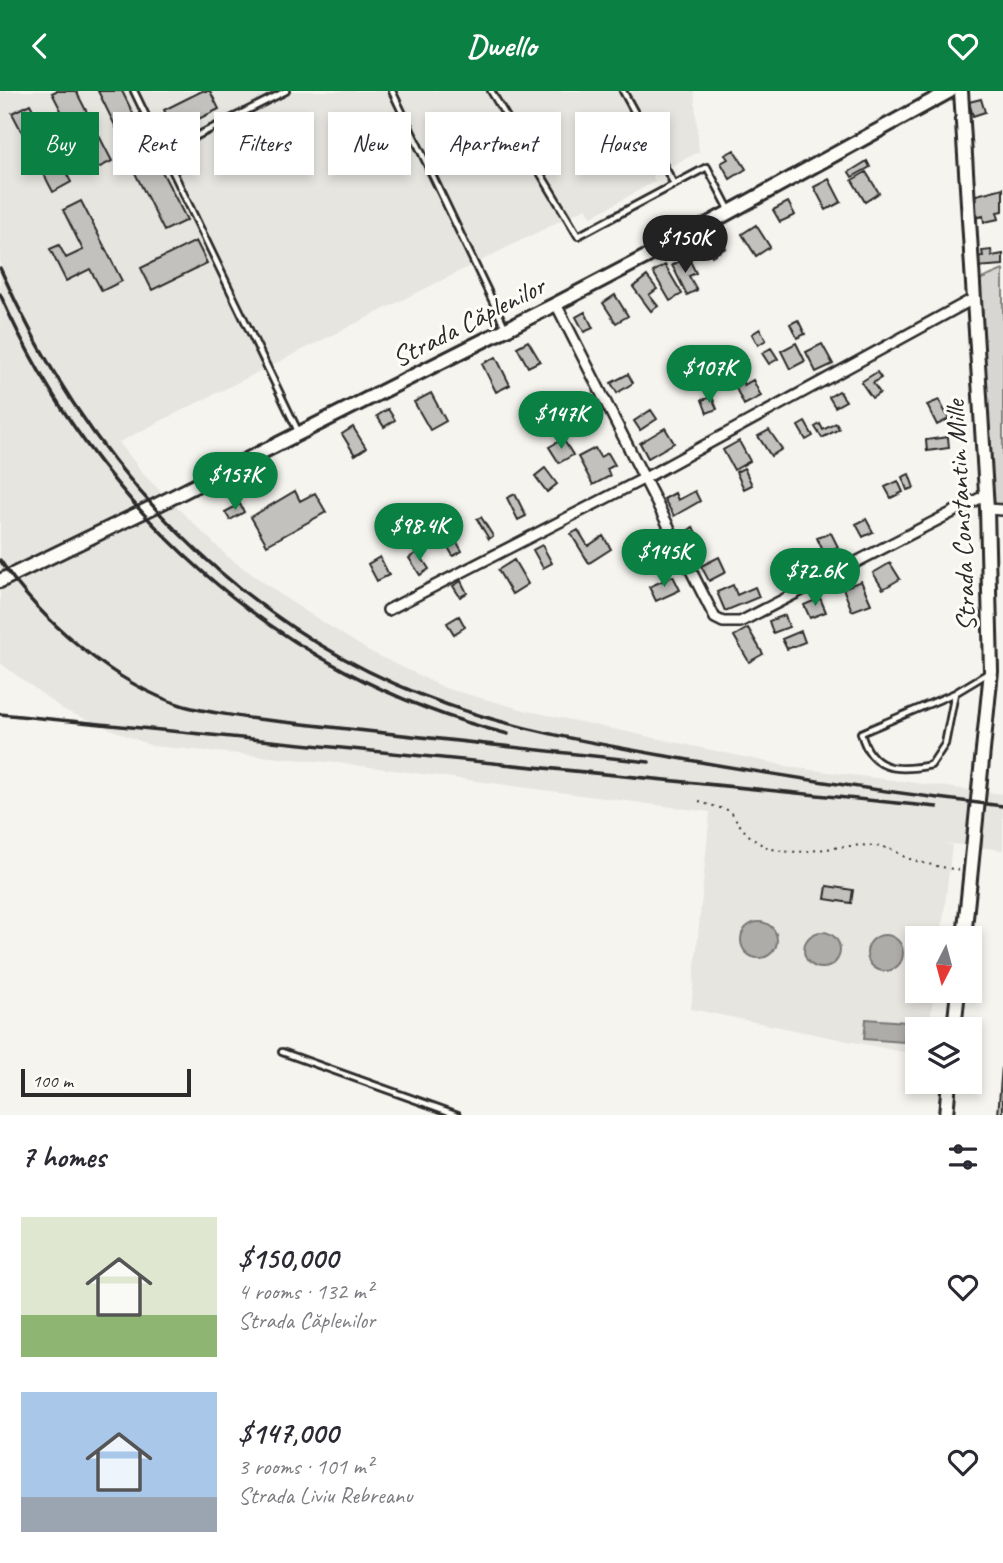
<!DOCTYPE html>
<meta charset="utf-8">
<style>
body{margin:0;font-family:Caveat,sans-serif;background:#f2f2f3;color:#2b2b33;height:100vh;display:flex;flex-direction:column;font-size:26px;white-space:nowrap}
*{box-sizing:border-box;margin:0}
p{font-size:23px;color:#7c7c81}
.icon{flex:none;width:38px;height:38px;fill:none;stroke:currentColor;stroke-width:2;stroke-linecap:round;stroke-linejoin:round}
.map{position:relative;height:1024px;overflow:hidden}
.sheet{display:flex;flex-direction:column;background:#fff;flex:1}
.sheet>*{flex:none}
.banner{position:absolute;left:21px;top:21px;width:962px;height:63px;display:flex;gap:14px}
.needle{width:46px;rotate:186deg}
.tools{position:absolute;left:905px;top:835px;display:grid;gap:14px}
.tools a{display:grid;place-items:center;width:77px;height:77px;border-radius:0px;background:#fff;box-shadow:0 4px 10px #0003;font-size:35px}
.scale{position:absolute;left:21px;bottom:18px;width:170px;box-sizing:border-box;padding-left:7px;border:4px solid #2b2b2b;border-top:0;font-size:19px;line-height:24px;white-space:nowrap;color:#2b2b2b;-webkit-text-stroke:5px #fdfcf7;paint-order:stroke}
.price{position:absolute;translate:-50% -60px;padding:0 16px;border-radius:24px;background:#0b8043;color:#fff;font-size:23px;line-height:46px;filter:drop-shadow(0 2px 4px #0008)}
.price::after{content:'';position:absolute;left:50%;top:42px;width:21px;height:16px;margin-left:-10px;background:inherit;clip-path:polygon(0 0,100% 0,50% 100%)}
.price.current{background:#222;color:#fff}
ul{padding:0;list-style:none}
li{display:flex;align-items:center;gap:21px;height:175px;padding:0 21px}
li span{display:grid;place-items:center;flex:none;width:196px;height:140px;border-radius:0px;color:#555}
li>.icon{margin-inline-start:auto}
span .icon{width:84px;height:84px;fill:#fffc;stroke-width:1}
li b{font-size:30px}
h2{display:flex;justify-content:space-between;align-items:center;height:84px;padding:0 21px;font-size:30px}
.pill{padding:0 24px;border-radius:0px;background:#fff;box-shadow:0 4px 10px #0003;font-size:24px;line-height:63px}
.pill.current{background:#0b8043;color:#fff}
header{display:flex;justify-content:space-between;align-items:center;height:91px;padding:0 21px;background:#0b8043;color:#fff;font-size:32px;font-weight:700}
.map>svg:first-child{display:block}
.built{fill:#e6e5e0}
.green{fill:#d7d6d2;stroke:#81807e;stroke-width:2}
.water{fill:#adaca9;stroke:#797877;stroke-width:2}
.building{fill:#c2c1be;stroke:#2b2b2b;stroke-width:2}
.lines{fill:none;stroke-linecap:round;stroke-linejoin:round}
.service-casing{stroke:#2b2b2b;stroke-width:10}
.minor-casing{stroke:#2b2b2b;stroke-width:14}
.tertiary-casing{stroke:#2b2b2b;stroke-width:18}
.secondary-casing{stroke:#2b2b2b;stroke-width:18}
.path{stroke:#2b2b2b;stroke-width:2;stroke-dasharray:2 5;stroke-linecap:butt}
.service{stroke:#fdfcf7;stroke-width:4.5}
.minor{stroke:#fdfcf7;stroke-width:9}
.tertiary{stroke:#fdfcf7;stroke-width:12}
.secondary{stroke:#fdfcf7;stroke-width:12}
.rail{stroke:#2b2b2b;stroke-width:3.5}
.labels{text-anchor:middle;stroke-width:6;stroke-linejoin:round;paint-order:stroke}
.street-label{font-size:28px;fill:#2b2b2b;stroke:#fdfcf7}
</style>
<header><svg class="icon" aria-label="back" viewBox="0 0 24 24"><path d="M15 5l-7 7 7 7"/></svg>Dwello<svg class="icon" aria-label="heart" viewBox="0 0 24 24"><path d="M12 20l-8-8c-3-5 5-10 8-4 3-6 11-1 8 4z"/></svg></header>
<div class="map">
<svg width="1003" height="1024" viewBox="0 0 1003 1024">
<rect width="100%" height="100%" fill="#f5f4ef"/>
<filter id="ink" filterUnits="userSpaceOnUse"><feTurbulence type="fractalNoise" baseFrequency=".0143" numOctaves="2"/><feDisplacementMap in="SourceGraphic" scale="14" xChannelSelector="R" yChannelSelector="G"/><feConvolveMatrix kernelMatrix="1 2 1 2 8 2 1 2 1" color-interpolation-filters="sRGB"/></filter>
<g filter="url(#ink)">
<path class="built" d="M0,0H694L699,61L652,84L655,90L592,126L586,117L119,351L145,385L228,466L291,511L369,560L445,597L524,619L796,677L1003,703V759L944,752L952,754L941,847H917V900H934L929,938H917V964L691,918L710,721L347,673L152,655L64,619L0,572Z"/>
<path class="green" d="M1003,179V415L983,414L972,192Z"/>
<path class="water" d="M741 849a18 18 0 1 1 36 0a18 18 0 1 1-36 0Z
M804 859a18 18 0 1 1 36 0a18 18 0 1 1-36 0Z
M867 862a18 18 0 1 1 36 0a18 18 0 1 1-36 0Z
M866,928L906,931L904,951L864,948Z"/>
<path class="building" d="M56,0H76L112,70L92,80L52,2Z
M98,0H122L148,53L129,63Z
M202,0H210L219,18L174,40L164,19Z
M981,8L985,21L973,25L969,11Z
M30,13L71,91L53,101L12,22Z
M734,59L746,78L730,88L721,72L728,68L725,64Z
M867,70L870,76L852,86L849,81Z
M157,71L187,129L164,140L135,82Z
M866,81L879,102L865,111L852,89Z
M829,88L841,111L826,119L814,96Z
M1003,97V120L997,121L999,128L984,131L983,125L975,127L969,106Z
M81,110L122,190L102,200L90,178L66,190L50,158L59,154L66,167L83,159L63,119Z
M788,111L795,124L780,131L773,119Z
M756,134L770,156L756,165L742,143Z
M721,149L726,157L712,165L707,157Z
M196,150L207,172L152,199L141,177Z
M991,159L992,165L1003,163V174L976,176L975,166L983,165L982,160Z
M688,166L696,182L689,185L697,199L687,204L672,174Z
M665,174L682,203L670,210L653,181Z
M647,185L657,198L649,204L658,215L651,220L633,196Z
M615,204L628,225L616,232L603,212Z
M585,221L593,237L584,241L576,226Z
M798,229L805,243L797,247L790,233Z
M760,238L766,249L758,254L752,243Z
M528,250L540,270L528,276L517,256Z
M796,252L805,270L790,278L781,260Z
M822,253L833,273L816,281L806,261Z
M771,257L778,268L769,273L762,262Z
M496,266L510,294L496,301L482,273Z
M877,281L881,287L873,292L880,302L872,307L861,291Z
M628,283L633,292L617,302L611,292Z
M740,285L744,294L753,289L761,305L744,314L732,289Z
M839,300L846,310L835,316L829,306Z
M431,302L446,330L430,339L414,311Z
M712,306L717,318L707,322L702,309Z
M939,309L949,328L937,334L927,314Z
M388,318L395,329L384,336L377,325Z
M651,319L657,328L640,339L634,330Z
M805,331L813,345L806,349L798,335Z
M836,332L839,338L822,347L815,336L820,333L823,339Z
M353,336L366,357L355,364L342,343Z
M665,337L674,352L648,367L640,352Z
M769,339L782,358L771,365L758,345Z
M948,346L949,357L927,360L926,349Z
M563,348L573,364L559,372L549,356Z
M739,350L750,370L734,379L723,359Z
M595,357L600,366L608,362L615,374L607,378L610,385L593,394L578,366Z
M545,377L557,393L547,401L535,385Z
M744,377L752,394L744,398L736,381Z
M909,383L914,397L907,399L902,386Z
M898,390L903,401L891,407L885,396Z
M295,400L300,410L315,402L326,421L267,454L251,426Z
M695,400L700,410L674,425L664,408L675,402L678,409Z
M515,403L526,425L518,429L507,407Z
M240,413L244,421L230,429L225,421Z
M481,426L493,445L489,448L477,428Z
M866,428L873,441L863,446L856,433Z
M693,436L701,451L692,456L684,442Z
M450,439L462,460L453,465L441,444Z
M578,439L588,455L603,445L611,458L589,472L571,443Z
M831,442L838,456L824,462L817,447Z
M652,450L663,467L644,478L639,469L648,464L643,455Z
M542,454L552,472L543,477L533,459Z
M418,461L429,478L420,484L409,467Z
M380,466L389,484L377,490L368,473Z
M719,466L726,481L709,490L701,475Z
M514,469L528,493L512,503L498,479Z
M890,472L900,488L883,498L873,482Z
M673,485L680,499L656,510L649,496Z
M461,490L467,502L460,506L453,495Z
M861,490L871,513L852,520L843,497Z
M733,494L737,504L755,496L759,506L725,520L717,501Z
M820,507L826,521L810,527L804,514Z
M785,524L789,536L773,542L769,530Z
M459,525L465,536L454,543L447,532Z
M748,537L763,563L749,571L734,545Z
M801,540L805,551L787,558L782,548Z
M827,795L853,799L851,812L825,808Z
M1003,963V1024H998Z"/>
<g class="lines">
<defs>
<path id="service" d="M134,0L298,340
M392,0L505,236
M491,0L578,145L707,76L729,118
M623,0L674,93
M165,61L286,0
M955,602L945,653L931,674C897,681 871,680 861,642L955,602L990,581
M282,961L458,1024"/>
<path id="minor" d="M556,213L715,527L723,531H740L986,404
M987,418L1003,419
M388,519L645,387L973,208"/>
<path id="tertiary" d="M0,490L153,416L556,213L686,145L950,0"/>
<path id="secondary" d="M961,0L987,418L991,580L964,847
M954,938L958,900
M946,1024L949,990"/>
</defs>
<use href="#service" class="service-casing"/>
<use href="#minor" class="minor-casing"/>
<use href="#tertiary" class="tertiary-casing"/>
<use href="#secondary" class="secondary-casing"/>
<path class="path" d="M699,711L731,720C770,793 830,743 887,757C894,758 900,764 907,767C924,773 941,776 959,779"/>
<use href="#service" class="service"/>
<use href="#minor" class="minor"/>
<use href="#tertiary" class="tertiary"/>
<use href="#secondary" class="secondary"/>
<path class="rail" d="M0,177C87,374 240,541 448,614C518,639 593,652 666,665C778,685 890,702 1003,715
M0,203C94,416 279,586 508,643
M0,469C39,528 115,594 184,615C205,621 226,623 248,627L649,671
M0,623L937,716"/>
</g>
</g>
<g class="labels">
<g class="street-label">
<text transform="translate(468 230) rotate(-27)" y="10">Strada Căplenilor</text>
<text transform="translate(960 425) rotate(-93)" y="10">Strada Constantin Mille</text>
</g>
</g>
</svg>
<div class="tools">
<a><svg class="needle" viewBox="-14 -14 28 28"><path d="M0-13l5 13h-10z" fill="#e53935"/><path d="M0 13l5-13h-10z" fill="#7c7c81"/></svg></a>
<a><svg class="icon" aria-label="layers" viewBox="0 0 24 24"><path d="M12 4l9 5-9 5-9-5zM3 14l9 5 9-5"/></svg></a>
</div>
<div class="scale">100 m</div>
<b class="price current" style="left:685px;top:184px">$150K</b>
<b class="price" style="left:709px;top:314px">$107K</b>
<b class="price" style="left:561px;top:360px">$147K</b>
<b class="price" style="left:235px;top:421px">$157K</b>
<b class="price" style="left:419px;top:472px">$98.4K</b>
<b class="price" style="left:664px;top:498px">$145K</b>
<b class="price" style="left:815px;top:517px">$72.6K</b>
<div class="banner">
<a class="pill current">Buy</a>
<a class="pill">Rent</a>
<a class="pill">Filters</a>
<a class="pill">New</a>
<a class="pill">Apartment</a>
<a class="pill">House</a>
</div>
</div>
<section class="sheet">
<h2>7 homes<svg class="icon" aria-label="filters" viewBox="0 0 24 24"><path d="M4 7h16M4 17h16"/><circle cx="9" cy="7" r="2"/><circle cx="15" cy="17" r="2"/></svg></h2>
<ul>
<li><span style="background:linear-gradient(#dfe7d0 70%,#8fb573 0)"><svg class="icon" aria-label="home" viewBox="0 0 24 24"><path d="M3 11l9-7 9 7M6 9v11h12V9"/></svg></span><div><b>$150,000</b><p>4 rooms · 132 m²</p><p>Strada Căplenilor</p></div><svg class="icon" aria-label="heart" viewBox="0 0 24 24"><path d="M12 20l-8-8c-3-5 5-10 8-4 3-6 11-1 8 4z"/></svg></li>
<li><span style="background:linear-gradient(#a9c7e8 75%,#9aa5b1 0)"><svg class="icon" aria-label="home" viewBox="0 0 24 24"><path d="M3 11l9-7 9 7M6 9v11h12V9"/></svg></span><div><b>$147,000</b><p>3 rooms · 101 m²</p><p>Strada Liviu Rebreanu</p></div><svg class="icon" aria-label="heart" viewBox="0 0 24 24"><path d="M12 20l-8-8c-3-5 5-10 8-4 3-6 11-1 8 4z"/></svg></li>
</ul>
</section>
